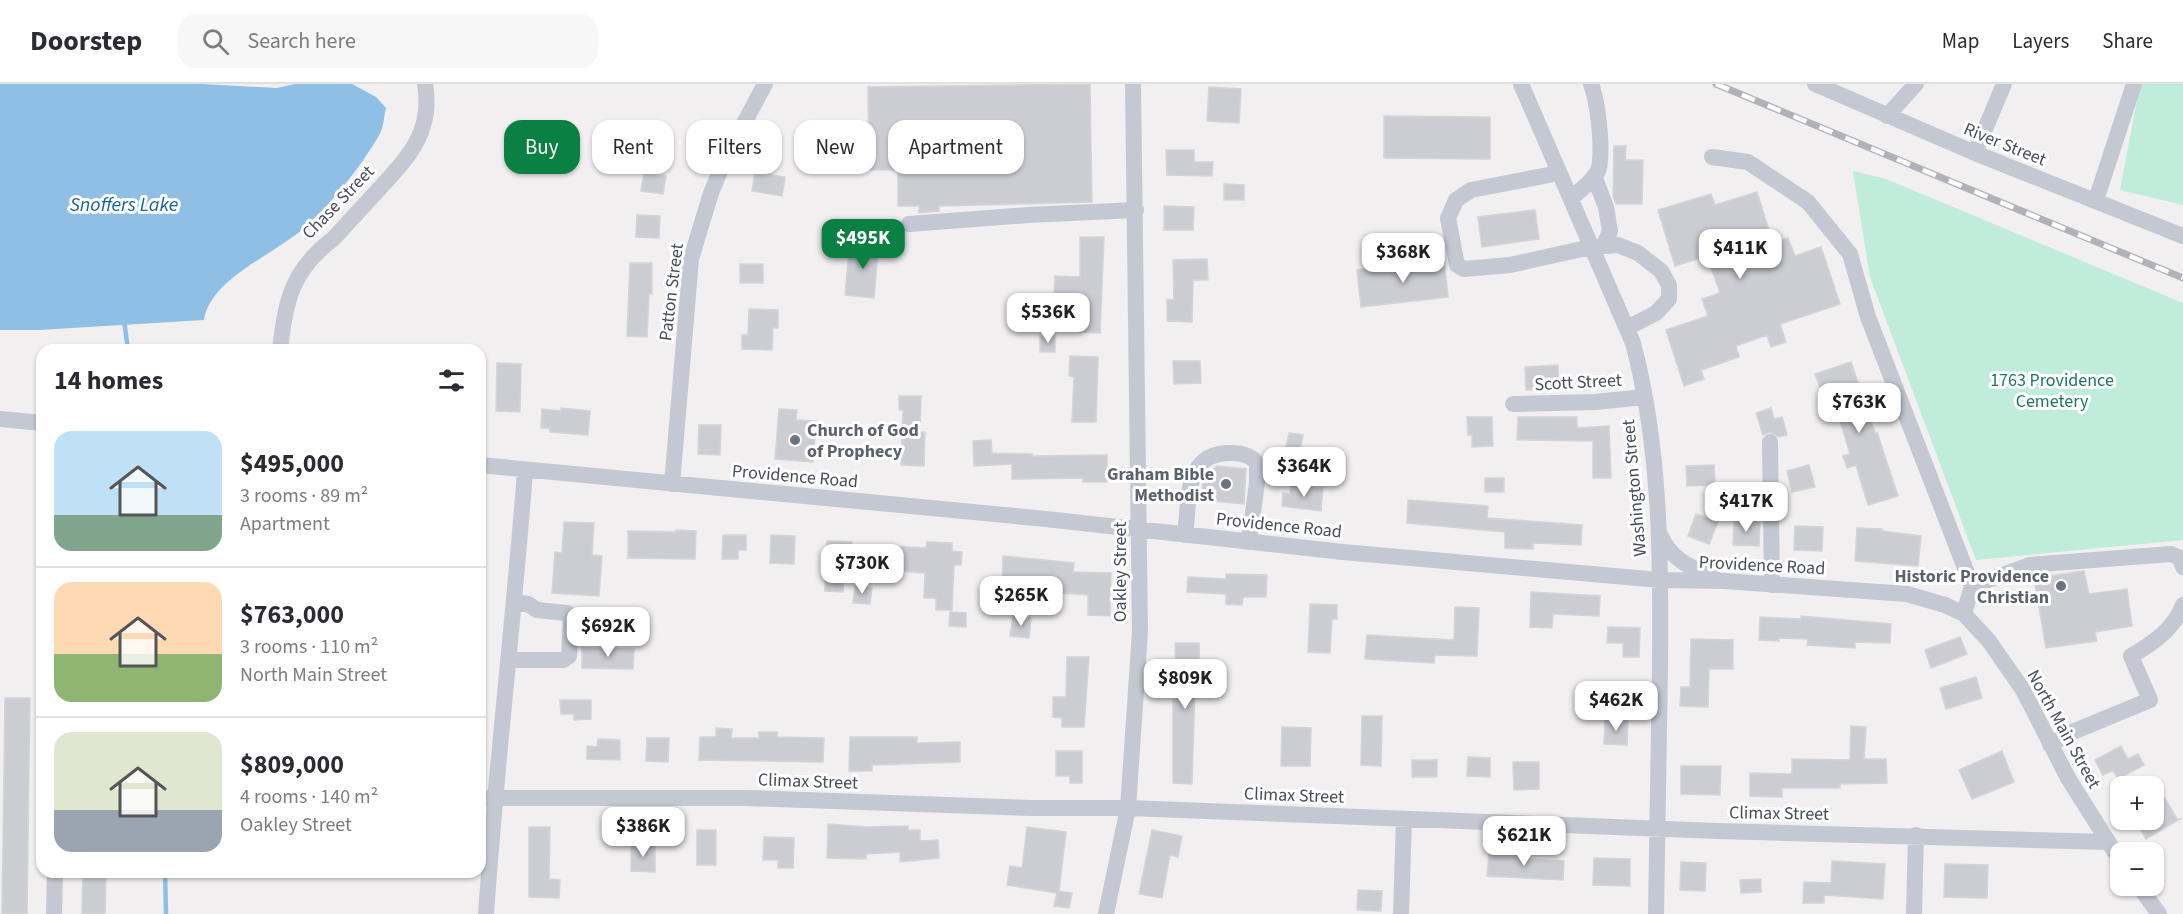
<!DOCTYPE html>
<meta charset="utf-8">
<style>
body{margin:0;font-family:"Source Sans 3",sans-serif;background:#f7f7f7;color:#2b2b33;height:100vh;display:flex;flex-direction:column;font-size:22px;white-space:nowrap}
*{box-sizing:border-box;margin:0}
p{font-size:20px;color:#7c7c81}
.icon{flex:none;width:33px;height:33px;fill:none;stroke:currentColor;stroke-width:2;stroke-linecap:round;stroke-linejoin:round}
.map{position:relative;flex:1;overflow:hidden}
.side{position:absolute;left:36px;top:260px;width:450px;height:534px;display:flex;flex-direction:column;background:#fff;border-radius:18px;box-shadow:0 2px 4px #0004}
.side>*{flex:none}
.banner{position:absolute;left:504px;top:36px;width:570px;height:54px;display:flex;gap:12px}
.buttons{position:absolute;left:2110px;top:692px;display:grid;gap:12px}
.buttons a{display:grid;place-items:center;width:54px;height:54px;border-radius:12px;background:#fff;box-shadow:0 2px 4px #0004;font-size:30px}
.price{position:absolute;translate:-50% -51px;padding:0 14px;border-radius:12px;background:#fff;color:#222;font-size:20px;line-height:39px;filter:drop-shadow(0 2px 3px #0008)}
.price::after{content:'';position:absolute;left:50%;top:36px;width:18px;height:14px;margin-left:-9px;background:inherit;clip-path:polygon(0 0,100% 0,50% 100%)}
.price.active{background:#0b8043;color:#fff}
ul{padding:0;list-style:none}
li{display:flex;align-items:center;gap:18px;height:150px;padding:0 18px}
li+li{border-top:2px solid #e1e1e2}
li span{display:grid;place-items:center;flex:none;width:168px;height:120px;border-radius:18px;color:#555}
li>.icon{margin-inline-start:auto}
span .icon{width:72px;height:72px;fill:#fffc;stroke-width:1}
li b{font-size:26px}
h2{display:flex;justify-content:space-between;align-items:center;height:72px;padding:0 18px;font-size:26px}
.tag{padding:0 21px;border-radius:18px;background:#fff;box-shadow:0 2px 4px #0004;font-size:21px;line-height:54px}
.tag.active{background:#0b8043;color:#fff}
header{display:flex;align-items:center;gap:36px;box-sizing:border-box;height:84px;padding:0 30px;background:#fff;border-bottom:2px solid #e1e1e2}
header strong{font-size:28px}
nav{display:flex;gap:33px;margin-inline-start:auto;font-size:21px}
.search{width:420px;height:54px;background:#f7f7f7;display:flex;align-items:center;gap:15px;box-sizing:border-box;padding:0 21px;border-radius:18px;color:#7c7c81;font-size:22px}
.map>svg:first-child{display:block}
.green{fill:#c0ecdc}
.water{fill:#90bfe6}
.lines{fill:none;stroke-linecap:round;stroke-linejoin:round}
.stream{stroke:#90bfe6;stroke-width:4.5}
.building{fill:#cccdd3;stroke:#d3d4da;stroke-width:1.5}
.minor{stroke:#c3c8d3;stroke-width:16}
.rail-casing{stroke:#b1b2b9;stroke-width:7}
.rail{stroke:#fff;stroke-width:4.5;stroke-dasharray:14;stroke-linecap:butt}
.worship-dot{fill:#6b7280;stroke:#fff;stroke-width:2}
.labels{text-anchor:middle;stroke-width:6;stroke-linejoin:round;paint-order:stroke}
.street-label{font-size:18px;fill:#484d5b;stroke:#fff}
.park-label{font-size:18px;fill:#1d7861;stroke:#fff}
.worship-label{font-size:18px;font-weight:bold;fill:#5b616d;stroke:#fff;text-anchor:end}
.water-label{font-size:20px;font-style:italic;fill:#1562a1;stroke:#fff}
</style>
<header>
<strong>Doorstep</strong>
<div class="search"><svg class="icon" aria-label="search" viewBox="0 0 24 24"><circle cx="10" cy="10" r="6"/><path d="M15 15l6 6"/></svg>Search here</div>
<nav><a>Map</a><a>Layers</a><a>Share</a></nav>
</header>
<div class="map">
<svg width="2183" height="830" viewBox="0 0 2183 830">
<rect width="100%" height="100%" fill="#f1efef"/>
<path class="green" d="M2140,0H2183V121L2120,106Z
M1853,87L1886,95L2183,219V456L1976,476L1870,193Z"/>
<path class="water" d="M0,0H202L277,4L295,0H352L376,13L386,24C384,31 384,40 381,47C379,52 375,58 372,63C353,92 330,121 304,144C275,170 210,195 204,236L39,246H0Z"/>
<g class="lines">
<path class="stream" d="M124,236L128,266
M165,788L166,830"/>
</g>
<path class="building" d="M1090,0L1092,118L939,122V127L919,129V122H898V86H869L868,3Z
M1209,3L1241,5L1239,39L1207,37Z
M1384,32L1490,33V75L1384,74Z
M1614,62H1626L1625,76H1643L1642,120H1616L1613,112Z
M1166,66H1194V78H1213L1212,92L1167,91Z
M755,88L785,93L782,112L752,107Z
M644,89L666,92L663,110L641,107Z
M1224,100L1244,101V116H1224Z
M1757,108L1773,159L1788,154L1795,172L1821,163L1840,220L1780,240L1786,258L1771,263L1767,251L1736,262L1739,273L1701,286L1704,295L1684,302L1666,246L1708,232L1702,215L1720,209L1707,172L1675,182L1658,126L1711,110L1715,121Z
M1164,122L1194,123L1193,146H1164Z
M1535,126L1539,155L1482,163L1478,133Z
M637,131L660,132L659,154L636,153Z
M1080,153H1104L1100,249L1078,248L1080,212L1054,211L1055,192L1080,193Z
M860,154L879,156L874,214L845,211L849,167L859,168Z
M1207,175L1208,196H1193L1192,238L1167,237V215L1174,216L1173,176Z
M1444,176L1448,213L1361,223L1357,186Z
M630,179H652V210H649L647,253L627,252Z
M740,180H763V199H740Z
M749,225L778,226V244H773L772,266L742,265V251H748Z
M1040,252H1055V268H1040Z
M1070,272L1098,273L1096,338H1072L1074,293L1069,292Z
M1173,277H1200L1201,299L1174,300Z
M1851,278L1875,349L1877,348L1898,412L1868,421L1856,381L1847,384L1843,372L1850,370L1829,300L1820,303L1815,290Z
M497,279L521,280L520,328L496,327Z
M1558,281L1559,305L1526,306L1525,283Z
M899,312H921L920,348H925L924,382L901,381L903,326H899Z
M561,324L590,327L588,351L550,348V344H541L542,325L561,327Z
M1771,324L1774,335L1782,333L1787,351L1779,353L1770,348L1763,351L1756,329Z
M779,325L797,326L796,336L816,337L813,378L775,375Z
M1467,333H1492L1493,362L1472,363V351H1468Z
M1518,333H1577V344L1609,342L1611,394H1593V357L1517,356Z
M699,341H721L720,371L698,370Z
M1289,349L1303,351L1299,370L1285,367Z
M991,356L992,369L1032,370V372L1107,371V398H1083V394L1012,395V380L974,382L973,357Z
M1714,381L1715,401L1687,402L1686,382Z
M1809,381L1815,403L1792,408L1787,387Z
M1217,382L1246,385L1244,420L1201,416L1203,397L1206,390Z
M1485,394H1504V408H1485Z
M1291,401L1323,404L1321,427L1282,422L1283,409L1290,410Z
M1408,416L1488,422L1487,434L1582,441L1581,461L1533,459V465L1505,464V448L1407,439Z
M1696,430L1718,438L1709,460L1688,452Z
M1734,437L1760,438L1759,462L1733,461Z
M564,438L594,439L592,471L602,472L599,512L552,509L555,468L562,469Z
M1795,442L1823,443L1822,467L1794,466Z
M1857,444L1882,445V447L1921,452L1918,482L1855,477Z
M676,446L696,447L695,475L628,474V447L676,448Z
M723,451H746V466H738V475H722Z
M771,451L795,452L794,480L770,479Z
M827,457L852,458L851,471H845L843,508L825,507Z
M927,458L952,459V467L962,468L961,481H954L952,526H936V514H924L925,489L886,486L887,462L926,464Z
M1003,472L1074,479L1073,488L1111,489L1110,532L1088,531V511L1047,508V504L1002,502Z
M2084,487L2089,510L2127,505L2132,542L2095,548L2097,557L2046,564L2034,494Z
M1226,490L1267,491L1266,513H1243L1242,521L1226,520V510L1187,508L1188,493L1226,495Z
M855,502L872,504L870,520L853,519Z
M1531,508L1600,512L1599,532L1553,530L1552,544L1530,543Z
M1310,520L1337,521V535H1332L1330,569L1308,568Z
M1455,523L1479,524L1477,572L1435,571L1434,579L1365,575L1367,551L1454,556Z
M950,528L966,529V543L949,542Z
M1013,532L1031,534L1029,554L1010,552Z
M1801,532L1891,540L1890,559L1855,558V564L1807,561L1808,555L1779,554V557L1759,556L1760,533L1801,535Z
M1608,543L1640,544L1639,573H1623V559H1607Z
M1960,553L1967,570L1931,584L1925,566Z
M1691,555L1733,556V585H1709L1708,623L1680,622L1681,603H1690Z
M1175,559H1199L1200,602H1195L1192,700L1173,699V616H1177Z
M582,564L634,565L633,585L582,584Z
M1067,573H1089L1084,643H1062V634L1053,633V613H1066Z
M1976,593L1982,614L1946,625L1940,604Z
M5,614H30L27,830H2Z
M560,616H591V635L574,636V630H561Z
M1362,632H1382L1381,682L1361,681Z
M1605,635H1628L1627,661L1604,660Z
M1851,642L1866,643L1864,675H1886L1887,699L1840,700V704H1782V713L1750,712V689L1792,690V675L1850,676Z
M1282,643L1311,644L1310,682H1281Z
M716,644L732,645L731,654H759V648H777V653L824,654L823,678L699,676L700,653H716Z
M850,653H917V659L960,658V678L872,681V687H849Z
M647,654H669L668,678L646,677Z
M598,655L620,656V676L587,675V662L597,663Z
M2121,662L2128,675L2138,670L2144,681L2118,695L2113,686L2103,691L2095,676Z
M1056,667H1082V699H1070V692H1056Z
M2002,667L2014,698L1972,715L1959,686Z
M1468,673L1490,674V693L1467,692Z
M1412,676H1437V693H1412Z
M1513,678H1539V705L1514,706Z
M1681,682H1721L1720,711L1681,710Z
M2164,713L2177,735H2180L2146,755L2134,735H2154V719Z
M828,740L867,743L908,742V746H920V757L938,756L939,774L900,778V768L866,770V775L827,774Z
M529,743H550L549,795L560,796L559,814L529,813Z
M1027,743L1066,748L1059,807L1072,809L1069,824L1054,822L1057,809L1007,801L1010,782L1022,784Z
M697,746H716V781H697Z
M1152,746L1182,752L1178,773L1170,771L1162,814L1139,810Z
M764,753L794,754L793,784H778V776H763Z
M631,760L655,761V788L631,787Z
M1489,769L1523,771L1522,775L1564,777L1563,796L1487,792Z
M1594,774L1630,775V802L1593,801Z
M1832,777L1885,780L1883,815L1824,811V819H1803L1804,798L1831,799Z
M1681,778L1706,779L1705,807L1680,806Z
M1945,780L1988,781L1987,814L1944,813Z
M83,788H106L105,830H82Z
M1761,795V808L1741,809L1740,796Z
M1358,806L1382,807L1381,827L1357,826Z"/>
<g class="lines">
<path class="minor" d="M1521,0L1633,259C1661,365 1661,475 1660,584C1659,666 1658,748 1656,830
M1815,0L1975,69L2183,152
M1887,32L1916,0
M1975,69L2004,0
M1712,73L1748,78L1808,118L1850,170L1868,233L1972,502L1964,530
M1559,89L1471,106L1456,116L1448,134L1457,181L1464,185L1510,181L1591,163L1618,161L1638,169L1661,187L1669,201V215L1656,229L1627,244
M1594,92L1606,123L1610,147L1604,161
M1571,115C1579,106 1596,96 1599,84C1603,64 1598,18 1591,0
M2096,116L2134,0
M909,140L1028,131L1136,126
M280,266C285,217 292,186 333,155C349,138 365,120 381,103C410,71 433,47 425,0
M1513,320L1595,318L1645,313
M0,335L42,339
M1770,358L1772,501
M480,381L1046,435L1343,468L1660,496L1724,497L1907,510L1945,521L1964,530L1989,557L2023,606L2068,694L2121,778
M672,400L691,175L711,109L726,73L765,0
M1185,451C1190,415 1183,367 1233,369C1241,369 1253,372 1257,380V399L1249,458
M1661,452C1671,476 1692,484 1714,493
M1972,502L2030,481L2171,470L2180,474L2183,483
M509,576H563L569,572L571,532L567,529L537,526L528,520L515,518
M2050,661L2070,649L2150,616L2131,572C2152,560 2174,545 2183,521
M480,714H746L1032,724H1128L1718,747L2106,758
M2138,801L2159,830
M54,830L55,788
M486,830C496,682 514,535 525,387
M1106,830L1128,724L1140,548L1133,0
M1401,830L1404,735
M1914,830L1916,751"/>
<defs>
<path id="rail" d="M1716,0L2183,194"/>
</defs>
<use href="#rail" class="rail-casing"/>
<use href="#rail" class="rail"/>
</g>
<g class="worship-dot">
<circle cx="795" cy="356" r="6"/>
<circle cx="1226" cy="400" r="6"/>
<circle cx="2061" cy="502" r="6"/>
</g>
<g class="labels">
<g class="street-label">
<text transform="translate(2005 60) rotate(22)" y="6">River Street</text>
<text transform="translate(338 118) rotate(-46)" y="6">Chase Street</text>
<text transform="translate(671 208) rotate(-83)" y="6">Patton Street</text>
<text transform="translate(1578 298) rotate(-3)" y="6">Scott Street</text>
<text transform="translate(795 392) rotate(5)" y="6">Providence Road</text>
<text transform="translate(1634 404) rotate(-95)" y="6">Washington Street</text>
<text transform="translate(1279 441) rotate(6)" y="6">Providence Road</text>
<text transform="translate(1762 481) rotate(3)" y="6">Providence Road</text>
<text transform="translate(1120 488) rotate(-90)" y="6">Oakley Street</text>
<text transform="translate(2064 645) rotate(61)" y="6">North Main Street</text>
<text transform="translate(808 697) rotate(2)" y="6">Climax Street</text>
<text transform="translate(1294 711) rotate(2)" y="6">Climax Street</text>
<text transform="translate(1779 729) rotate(1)" y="6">Climax Street</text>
</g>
<g class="park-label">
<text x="2052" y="302">1763 Providence<tspan x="2052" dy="21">Cemetery</tspan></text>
</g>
<g class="worship-label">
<text x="807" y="352" text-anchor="start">Church of God<tspan x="807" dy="21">of Prophecy</tspan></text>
<text x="1214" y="396">Graham Bible<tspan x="1214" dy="21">Methodist</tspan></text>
<text x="2049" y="498">Historic Providence<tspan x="2049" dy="21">Christian</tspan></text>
</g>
<g class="water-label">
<text x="124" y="127">Snoffers Lake</text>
</g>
</g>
</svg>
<div class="buttons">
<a>+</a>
<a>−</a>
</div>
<b class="price active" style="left:863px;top:186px">$495K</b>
<b class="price" style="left:1740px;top:196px">$411K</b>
<b class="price" style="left:1403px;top:200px">$368K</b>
<b class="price" style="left:1048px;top:260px">$536K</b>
<b class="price" style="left:1859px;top:350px">$763K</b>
<b class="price" style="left:1304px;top:414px">$364K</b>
<b class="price" style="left:1746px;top:449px">$417K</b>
<b class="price" style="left:862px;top:511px">$730K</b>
<b class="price" style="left:1021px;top:543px">$265K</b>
<b class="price" style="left:608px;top:574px">$692K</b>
<b class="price" style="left:1185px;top:626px">$809K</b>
<b class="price" style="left:1616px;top:648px">$462K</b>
<b class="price" style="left:643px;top:774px">$386K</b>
<b class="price" style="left:1524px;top:783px">$621K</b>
<div class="banner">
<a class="tag active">Buy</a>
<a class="tag">Rent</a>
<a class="tag">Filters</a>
<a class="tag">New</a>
<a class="tag">Apartment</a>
</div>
<section class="side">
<h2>14 homes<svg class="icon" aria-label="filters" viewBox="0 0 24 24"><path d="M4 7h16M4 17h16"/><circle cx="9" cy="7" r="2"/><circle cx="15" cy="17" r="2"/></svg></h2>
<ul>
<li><span style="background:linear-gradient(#bfe0f5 70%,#7fa58c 0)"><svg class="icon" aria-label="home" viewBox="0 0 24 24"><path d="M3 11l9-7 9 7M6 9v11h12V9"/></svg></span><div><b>$495,000</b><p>3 rooms · 89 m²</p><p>Apartment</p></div></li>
<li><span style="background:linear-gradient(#ffd9b3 60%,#8fb573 0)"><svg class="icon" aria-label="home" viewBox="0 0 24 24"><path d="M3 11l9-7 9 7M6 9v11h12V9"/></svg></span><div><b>$763,000</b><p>3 rooms · 110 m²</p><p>North Main Street</p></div></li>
<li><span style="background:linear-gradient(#dfe7d0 65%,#9aa5b1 0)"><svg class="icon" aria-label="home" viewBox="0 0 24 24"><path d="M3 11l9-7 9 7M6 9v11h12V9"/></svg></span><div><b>$809,000</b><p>4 rooms · 140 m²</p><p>Oakley Street</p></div></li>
</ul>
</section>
</div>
